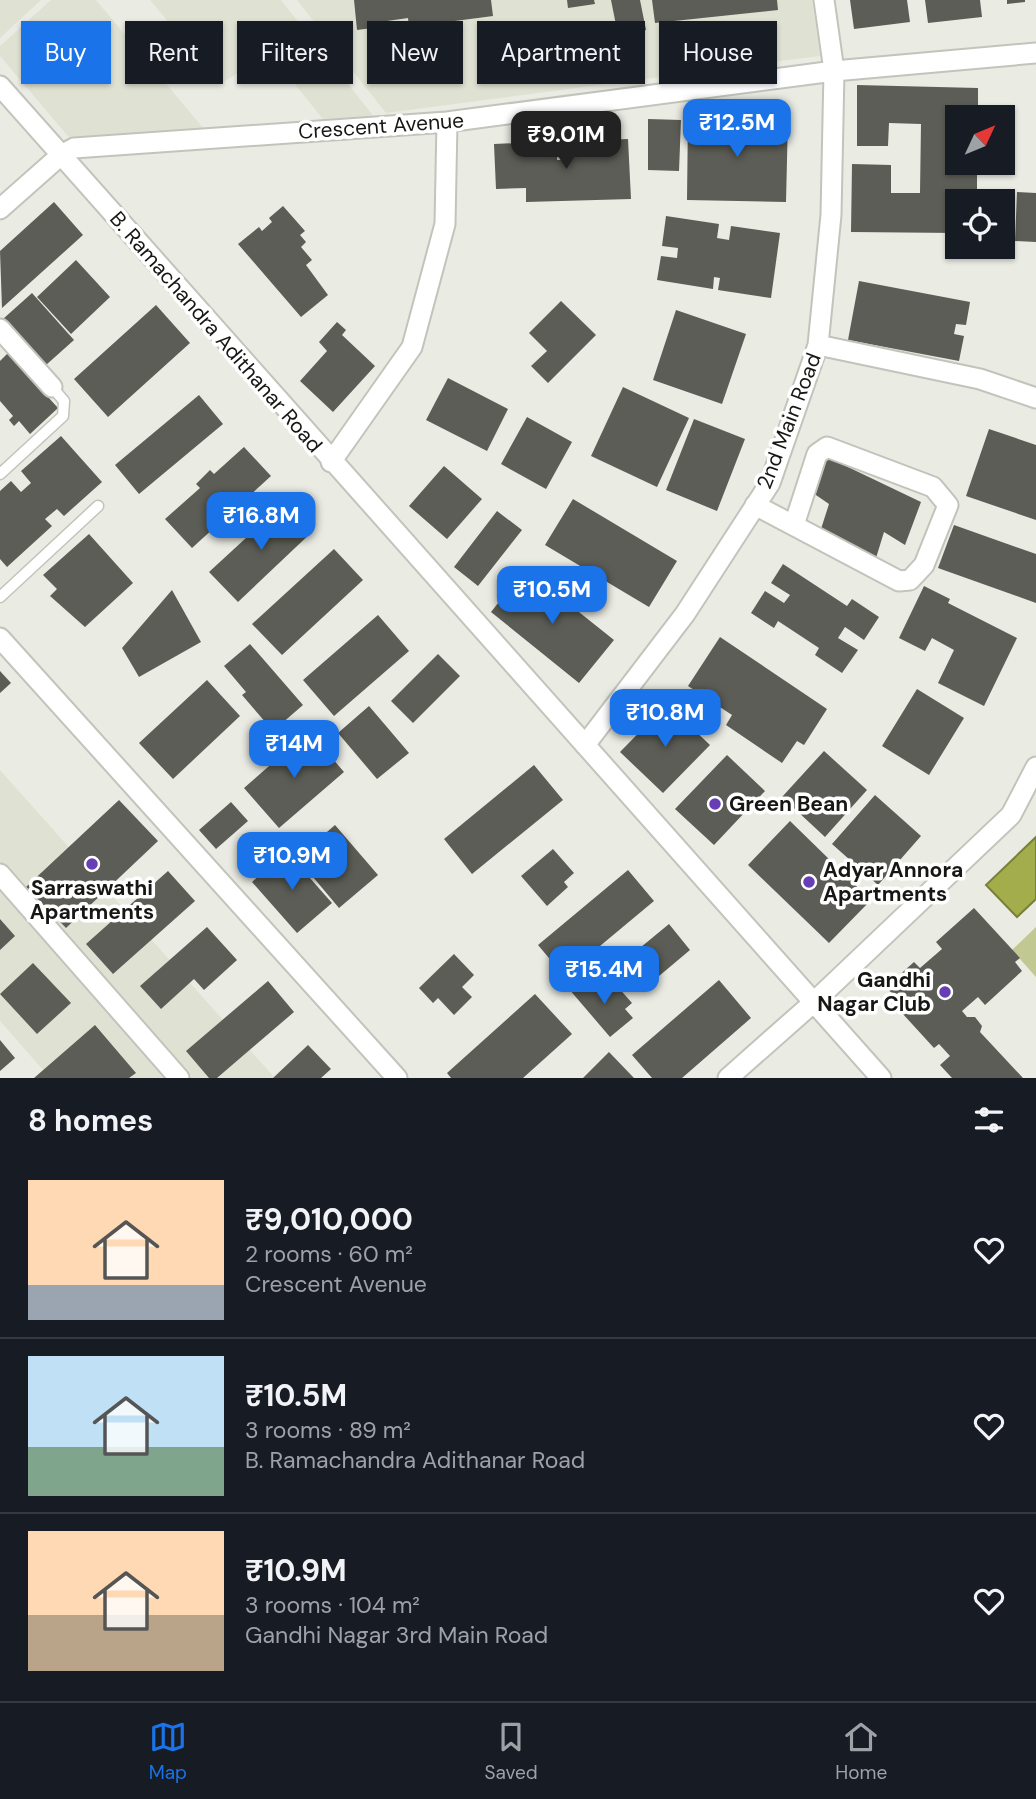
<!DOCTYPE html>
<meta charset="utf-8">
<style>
body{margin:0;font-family:"DM Sans",sans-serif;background:#20242c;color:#f1f3f6;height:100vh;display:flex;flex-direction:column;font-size:26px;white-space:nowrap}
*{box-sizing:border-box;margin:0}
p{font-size:23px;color:#9ea1a6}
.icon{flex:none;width:38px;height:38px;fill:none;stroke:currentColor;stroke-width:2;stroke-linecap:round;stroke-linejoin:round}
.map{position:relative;height:1078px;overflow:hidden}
.panel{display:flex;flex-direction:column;background:#171b24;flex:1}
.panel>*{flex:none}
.guide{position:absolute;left:21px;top:21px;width:994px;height:63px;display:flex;gap:14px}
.needle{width:46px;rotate:46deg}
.tools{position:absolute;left:945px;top:105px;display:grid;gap:14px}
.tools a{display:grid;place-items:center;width:70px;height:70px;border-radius:0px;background:#171b24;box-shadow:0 2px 5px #0004;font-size:35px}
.price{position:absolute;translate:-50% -60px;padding:0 16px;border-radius:14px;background:#1a73e8;color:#fff;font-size:23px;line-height:46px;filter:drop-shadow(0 2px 4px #0008)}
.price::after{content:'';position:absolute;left:50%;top:42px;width:21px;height:16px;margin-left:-10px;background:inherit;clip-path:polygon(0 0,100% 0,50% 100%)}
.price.on{background:#222;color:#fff}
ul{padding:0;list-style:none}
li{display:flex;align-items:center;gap:21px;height:175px;padding:0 28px}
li+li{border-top:2px solid #363941}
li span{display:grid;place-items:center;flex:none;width:196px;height:140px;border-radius:0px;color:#555}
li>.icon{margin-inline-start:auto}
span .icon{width:84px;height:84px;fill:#fffc;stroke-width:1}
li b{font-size:30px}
h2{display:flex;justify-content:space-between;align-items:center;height:84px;padding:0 28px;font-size:30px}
.tag{padding:0 24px;border-radius:0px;background:#171b24;box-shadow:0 2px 5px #0004;font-size:24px;line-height:63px}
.tag.on{background:#1a73e8;color:#fff}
.tabs{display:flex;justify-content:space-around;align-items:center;height:98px;border-top:2px solid #363941;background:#171b24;font-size:19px;color:#9ea1a6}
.tabs a{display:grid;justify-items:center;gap:4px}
.tabs .on{color:#1a73e8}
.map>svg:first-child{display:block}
.built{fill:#dfe2d3}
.green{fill:#c1c891}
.water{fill:#a4ad4b;stroke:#79803a;stroke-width:2}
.building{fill:#5c5d56}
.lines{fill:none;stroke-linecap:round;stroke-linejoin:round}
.lane-casing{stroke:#c2c4bc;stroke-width:13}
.street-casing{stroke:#c2c4bc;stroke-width:23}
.lane{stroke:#fff;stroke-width:10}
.street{stroke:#fff;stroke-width:19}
.poi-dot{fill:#673eb6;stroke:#fff;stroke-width:2.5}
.labels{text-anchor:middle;stroke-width:7;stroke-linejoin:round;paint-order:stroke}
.street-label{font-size:21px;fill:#161714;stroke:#fff}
.poi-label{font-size:21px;font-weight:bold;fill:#161714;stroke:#fff;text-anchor:start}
</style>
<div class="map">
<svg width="1036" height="1078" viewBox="0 0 1036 1078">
<rect width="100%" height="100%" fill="#eaebe3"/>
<path class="built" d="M0,0H41L0,38Z
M51,0H96L204,129L72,141L0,56V46Z
M150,0H281L379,123L330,128L270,53L220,84Z
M297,0H812L820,56L386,113Z
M0,770L275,1078H50L0,1021Z"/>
<path class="green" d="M1036,927V977L1012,950Z"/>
<path class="water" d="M1036,837V899L1017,917L986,885Z"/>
<path class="building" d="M354,0H491L493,16L409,27L408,18L380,22V27L357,30Z
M567,0H594L595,4L568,8Z
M611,0H640L646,30L618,35Z
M652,0H777L778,10L655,23Z
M850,0H907L910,22L854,29Z
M925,0H980L982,17L928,23Z
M1007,0H1025V2L1007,4Z
M857,85L978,88V117H957V163H977V201H957V233L851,232L852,164L891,165V193H920L921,124L889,123L888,146H857Z
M688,116L788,118L786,202L687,200Z
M648,119L681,120L679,171L648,170Z
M628,139L631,199L526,202V188L496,189L494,144L543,142V149H557V160H566V148H577V141Z
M1017,192L1036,193V242L1015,241Z
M54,202L83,235L2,308L0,251Z
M283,206L305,231L300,235L306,242L301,247L312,260L306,265L328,295L301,317L238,244L259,227L262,231L272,222L269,218Z
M666,216L719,224L717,238L729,240L731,226L780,233L771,298L718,290L720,278L714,277L713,289L657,280L661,256L677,258L678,248L662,246Z
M76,260L110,297L71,334L37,297Z
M859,281L970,302L966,325L956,324L954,334L964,336L959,361L848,340Z
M32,293L74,340L46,365L3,319Z
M561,301L596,335L548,383L531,366L547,351L529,333Z
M156,305L190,343L108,417L74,379Z
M676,310L746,334L722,404L653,380Z
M337,322L346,330L342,335L375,366L333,412L300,381L327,351L319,342Z
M8,353L58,408L30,434L19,421L14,426L9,420L13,416L0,401V361Z
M448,378L508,409L487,451L426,420Z
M623,387L689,418L657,487L591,456Z
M199,395L223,424L139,494L115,465Z
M527,417L572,442L546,489L501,464Z
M694,419L745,439L717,511L666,490Z
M989,429L1036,445V520L966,496Z
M61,436L102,482L64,516L57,509L45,519L52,526L7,567L0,559V491L11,481L21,492L31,483L21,471Z
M244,447L271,476L192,548L165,519L200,488L196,484L210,470L214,474Z
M827,457L921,502L905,545L884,532L876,558L821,529L829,504L813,493Z
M444,466L482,499L447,539L409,506Z
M573,499L677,561L649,607L545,545Z
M287,500L314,530L238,602L209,572L270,516L277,523L284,517L277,509Z
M497,511L522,530L478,586L454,567Z
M954,525L1036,554V603L938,568Z
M89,534L133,583L85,627L50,596L57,589L43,575Z
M334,549L363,580L282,655L252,624Z
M783,564L847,606L852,599L879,617L864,640L845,627L838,638L858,650L842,673L815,655L819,648L778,621L774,628L751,613L765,591L784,603L790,595L771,583Z
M525,569L614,640L579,683L491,612Z
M924,586L950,599L948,603L1017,638L984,706L938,683L954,650L932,638L925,651L899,638Z
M172,590L201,642L139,677L122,648Z
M378,615L409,651L334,716L303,680Z
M720,637L827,709L804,745L797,741L782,763L726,725L732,715L688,686Z
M250,644L303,705L273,731L242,695L246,692L224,666Z
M438,654L460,676L413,723L391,701Z
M0,671L11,683L0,693Z
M207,680L240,716L173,779L139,743Z
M917,689L964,718L929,775L882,746Z
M667,704L710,745L663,793L620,752Z
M369,706L409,753L377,779L338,733Z
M309,731L344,772L279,828L244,788Z
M824,751L867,790L825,837L782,797Z
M727,755L765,791L714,845L675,809Z
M534,765L563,800L472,874L444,839Z
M875,795L921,836L878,885L832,844Z
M119,800L158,841L66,928L26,887Z
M231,802L248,821L216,849L199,830Z
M790,821L871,900L829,943L748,865Z
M335,825L378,875L339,908L297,858Z
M553,849L574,873L564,882L568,887L547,906L521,876Z
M286,851L332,903L297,933L252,882Z
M628,870L654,901L564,976L538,945Z
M168,871L195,901L113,974L86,944Z
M974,908L1020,958L1015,962L1022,971L985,1005L978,997L962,1011L967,1017H975L982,1026L980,1032L1023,1078H952L940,1065L950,1056L939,1044L934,1048L902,1013L906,1009L886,987L914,962L920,968L942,949L936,942Z
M0,919L15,936L0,950Z
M669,924L690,950L640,992L618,966Z
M207,927L237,960L204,990L194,979L161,1009L140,986Z
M454,954L474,975L462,987L472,997L454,1015L438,998L433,1003L419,988Z
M33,963L71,1003L37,1034L0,994Z
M586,976L604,997L617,986L632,1003L625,1009L633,1018L610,1037L569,989Z
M719,980L751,1018L682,1078H652L632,1055Z
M268,981L294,1012L217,1078H209L186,1051Z
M535,994L572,1034L523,1078H451L447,1073Z
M95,1025L136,1073L129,1078H34Z
M0,1040L15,1058L0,1071Z
M308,1045L331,1069L321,1078H273Z
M609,1052L634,1078H583Z"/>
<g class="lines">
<defs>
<path id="lane" d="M0,474L63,416L64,401L52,387
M0,597L98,506"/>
<path id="street" d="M0,86L881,1078
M0,209L61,155L74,148L447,122L834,71L1036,53
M0,329L52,387
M818,345L980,379L1036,398
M331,462L412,347L445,224L447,122
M755,505L899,581L910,580L924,565L948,505L933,487L827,447L817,454L794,525
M0,638L397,1078
M585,745L685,614L770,483L818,345L831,215L834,71L824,0
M0,874L179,1078
M728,1078L814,1002L1011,815L1036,767"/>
</defs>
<use href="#lane" class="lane-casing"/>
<use href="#street" class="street-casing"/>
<use href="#lane" class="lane"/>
<use href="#street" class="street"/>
</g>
<g class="poi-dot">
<circle cx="715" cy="804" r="7"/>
<circle cx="92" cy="864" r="7"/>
<circle cx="809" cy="882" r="7"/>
<circle cx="945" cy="992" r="7"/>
</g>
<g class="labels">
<g class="street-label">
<text transform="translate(381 126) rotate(-4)" y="7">Crescent Avenue</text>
<text transform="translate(216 332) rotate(49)" y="7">B. Ramachandra Adithanar Road</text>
<text transform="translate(789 421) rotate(-69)" y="7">2nd Main Road</text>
</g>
<g class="poi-label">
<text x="729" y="811">Green Bean</text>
<text x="823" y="877">Adyar Annora<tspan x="823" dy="24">Apartments</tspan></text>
<text x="92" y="895" text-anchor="middle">Sarraswathi<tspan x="92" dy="24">Apartments</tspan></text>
<text x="931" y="987" text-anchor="end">Gandhi<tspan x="931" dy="24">Nagar Club</tspan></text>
</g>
</g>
</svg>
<div class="tools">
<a><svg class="needle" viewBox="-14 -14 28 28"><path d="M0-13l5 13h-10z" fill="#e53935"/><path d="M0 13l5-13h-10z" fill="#9ea1a6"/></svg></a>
<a><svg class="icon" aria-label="locate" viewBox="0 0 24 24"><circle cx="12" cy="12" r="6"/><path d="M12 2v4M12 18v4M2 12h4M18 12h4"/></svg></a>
</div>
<b class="price" style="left:737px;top:159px">₹12.5M</b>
<b class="price on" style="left:566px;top:171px">₹9.01M</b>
<b class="price" style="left:261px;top:552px">₹16.8M</b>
<b class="price" style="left:552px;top:626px">₹10.5M</b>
<b class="price" style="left:665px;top:749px">₹10.8M</b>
<b class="price" style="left:294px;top:780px">₹14M</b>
<b class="price" style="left:292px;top:892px">₹10.9M</b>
<b class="price" style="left:604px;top:1006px">₹15.4M</b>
<div class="guide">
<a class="tag on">Buy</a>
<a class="tag">Rent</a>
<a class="tag">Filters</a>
<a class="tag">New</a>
<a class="tag">Apartment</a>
<a class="tag">House</a>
</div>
</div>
<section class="panel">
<h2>8 homes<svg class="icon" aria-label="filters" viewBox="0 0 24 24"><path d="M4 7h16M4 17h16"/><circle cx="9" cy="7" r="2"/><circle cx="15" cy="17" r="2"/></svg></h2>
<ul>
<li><span style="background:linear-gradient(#ffd9b3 75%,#9aa5b1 0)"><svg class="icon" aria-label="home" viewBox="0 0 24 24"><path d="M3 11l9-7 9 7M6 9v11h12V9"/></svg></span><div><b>₹9,010,000</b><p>2 rooms · 60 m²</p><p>Crescent Avenue</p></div><svg class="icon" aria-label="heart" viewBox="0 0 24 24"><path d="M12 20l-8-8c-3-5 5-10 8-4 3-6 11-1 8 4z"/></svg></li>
<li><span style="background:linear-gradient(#bfe0f5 65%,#7fa58c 0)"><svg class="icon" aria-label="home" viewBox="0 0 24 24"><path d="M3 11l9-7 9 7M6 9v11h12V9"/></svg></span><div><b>₹10.5M</b><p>3 rooms · 89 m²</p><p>B. Ramachandra Adithanar Road</p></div><svg class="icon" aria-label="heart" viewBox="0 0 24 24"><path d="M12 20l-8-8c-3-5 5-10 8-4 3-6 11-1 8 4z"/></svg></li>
<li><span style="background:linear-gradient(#ffd9b3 60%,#b9a48a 0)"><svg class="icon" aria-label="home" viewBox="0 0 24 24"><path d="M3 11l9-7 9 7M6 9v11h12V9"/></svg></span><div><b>₹10.9M</b><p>3 rooms · 104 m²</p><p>Gandhi Nagar 3rd Main Road</p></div><svg class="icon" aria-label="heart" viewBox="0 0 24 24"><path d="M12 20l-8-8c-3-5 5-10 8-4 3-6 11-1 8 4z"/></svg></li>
</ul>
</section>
<nav class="tabs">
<a class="on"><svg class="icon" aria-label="map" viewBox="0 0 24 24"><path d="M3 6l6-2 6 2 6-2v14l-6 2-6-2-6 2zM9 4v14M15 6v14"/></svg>Map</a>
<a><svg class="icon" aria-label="saved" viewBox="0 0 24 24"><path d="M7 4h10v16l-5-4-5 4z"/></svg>Saved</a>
<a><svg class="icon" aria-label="home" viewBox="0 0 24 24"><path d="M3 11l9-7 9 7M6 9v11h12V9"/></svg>Home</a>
</nav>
